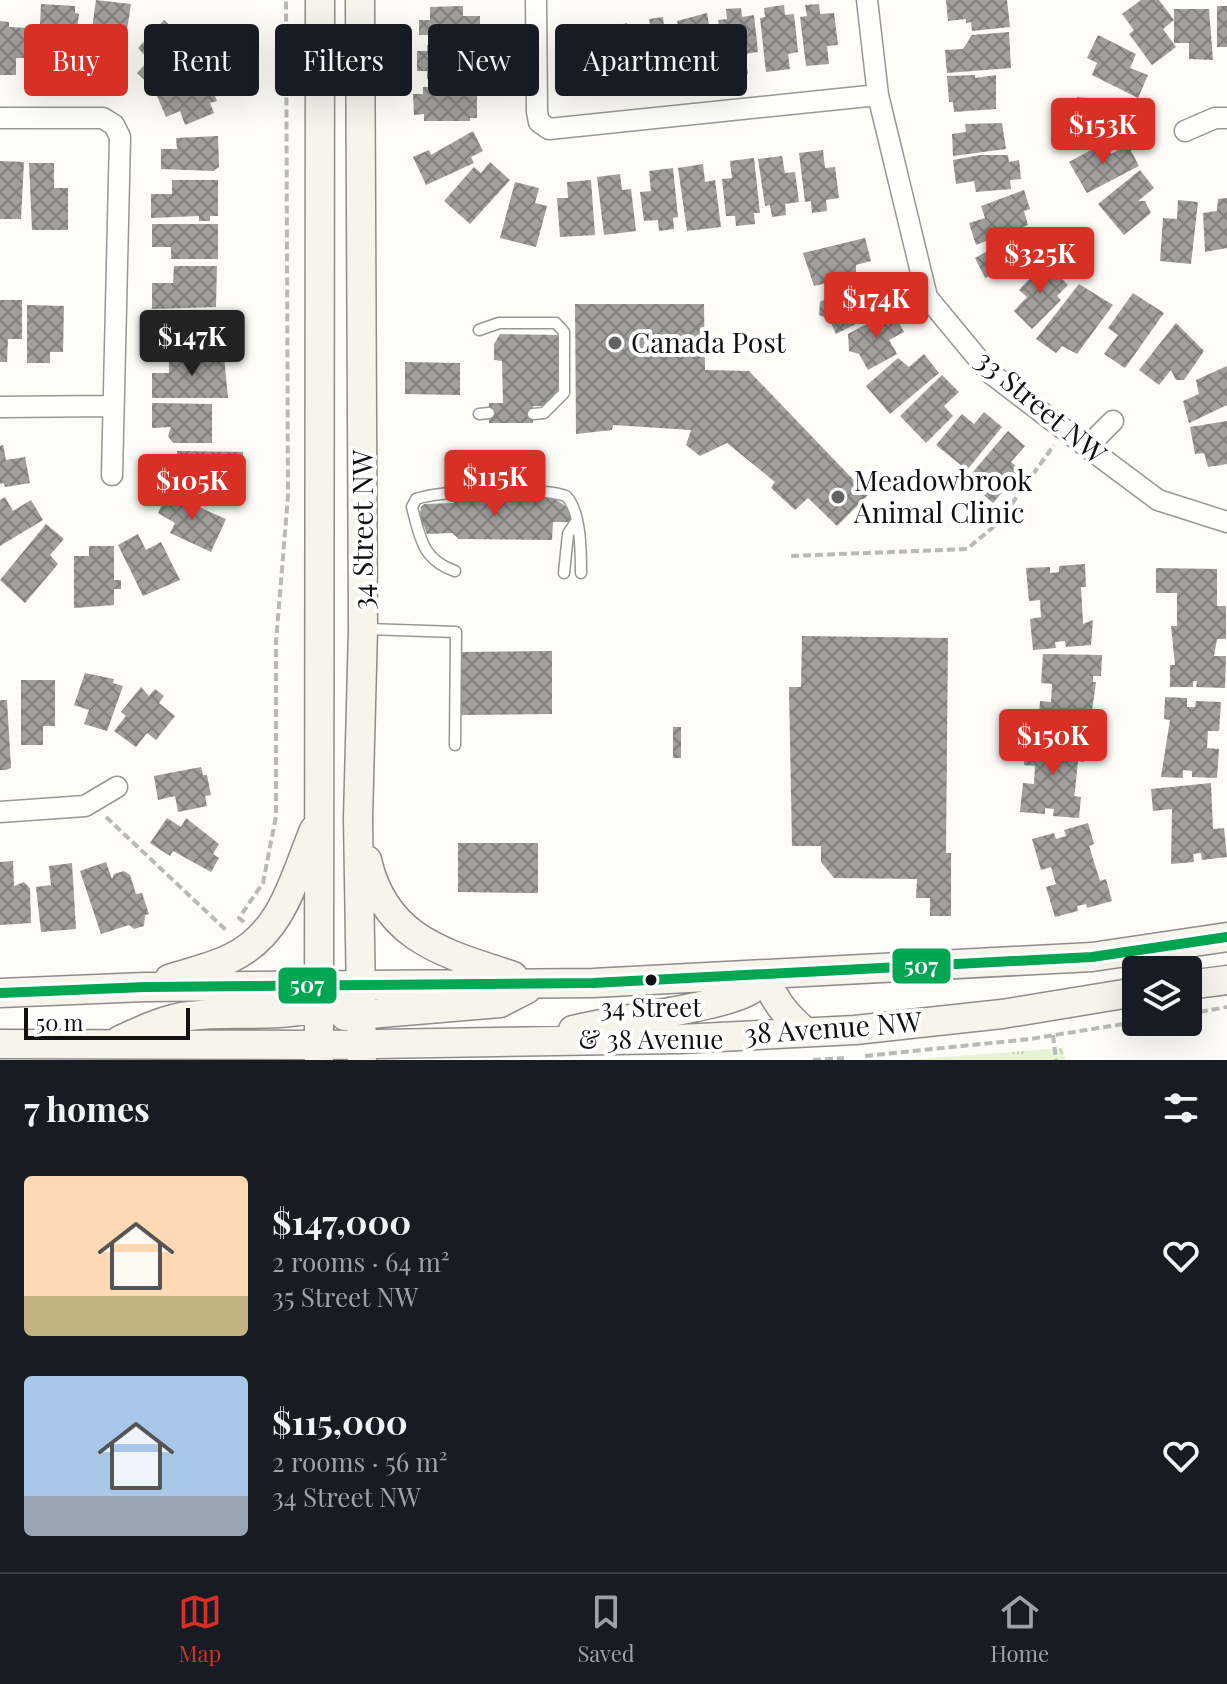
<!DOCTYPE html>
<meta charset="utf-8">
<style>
body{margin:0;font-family:"Playfair Display",serif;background:#242831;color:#f1f3f6;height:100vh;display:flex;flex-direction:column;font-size:30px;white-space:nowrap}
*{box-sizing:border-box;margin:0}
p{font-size:26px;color:#9ea1a6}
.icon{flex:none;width:44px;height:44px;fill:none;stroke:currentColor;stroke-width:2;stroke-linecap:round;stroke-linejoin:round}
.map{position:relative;height:1060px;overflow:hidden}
.sheet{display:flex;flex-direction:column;background:#171b24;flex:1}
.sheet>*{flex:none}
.hud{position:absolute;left:24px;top:24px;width:800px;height:72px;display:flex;gap:16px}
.fabs{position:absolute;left:1122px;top:956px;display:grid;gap:16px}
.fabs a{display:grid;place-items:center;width:80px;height:80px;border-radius:8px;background:#171b24;box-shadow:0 8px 32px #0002;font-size:40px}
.scale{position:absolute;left:24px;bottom:20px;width:166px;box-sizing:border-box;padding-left:8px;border:4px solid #111;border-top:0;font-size:22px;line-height:28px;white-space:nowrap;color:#111;-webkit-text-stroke:6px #fff;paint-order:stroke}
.price{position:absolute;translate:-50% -68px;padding:0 18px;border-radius:8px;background:#d93025;color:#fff;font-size:26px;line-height:52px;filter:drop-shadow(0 2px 4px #0008)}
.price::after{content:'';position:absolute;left:50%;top:48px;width:24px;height:18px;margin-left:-12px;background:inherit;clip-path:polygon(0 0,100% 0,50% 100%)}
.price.on{background:#222;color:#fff}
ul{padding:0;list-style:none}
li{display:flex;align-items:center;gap:24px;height:200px;padding:0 24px}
li span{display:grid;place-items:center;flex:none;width:224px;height:160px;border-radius:8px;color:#555}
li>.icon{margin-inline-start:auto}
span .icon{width:96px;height:96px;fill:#fffc;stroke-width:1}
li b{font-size:34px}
h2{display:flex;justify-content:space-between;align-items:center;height:96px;padding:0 24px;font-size:34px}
.pill{padding:0 28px;border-radius:8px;background:#171b24;box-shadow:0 8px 32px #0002;font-size:28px;line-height:72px}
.pill.on{background:#d93025;color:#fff}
.tab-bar{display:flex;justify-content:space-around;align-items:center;height:112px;border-top:2px solid #363941;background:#171b24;font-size:22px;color:#9ea1a6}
.tab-bar a{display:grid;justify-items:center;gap:4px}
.tab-bar .on{color:#d93025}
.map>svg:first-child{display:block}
.park{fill:url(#park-tufts)}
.building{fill:url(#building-cross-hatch)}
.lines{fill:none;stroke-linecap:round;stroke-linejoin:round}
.lane-casing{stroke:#979795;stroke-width:13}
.street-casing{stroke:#979795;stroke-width:23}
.secondary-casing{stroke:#8e8d8b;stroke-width:31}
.path{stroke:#b9b9b8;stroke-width:4;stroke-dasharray:8 4;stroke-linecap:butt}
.lane{stroke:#fffffe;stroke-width:10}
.street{stroke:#fffffe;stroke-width:20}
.secondary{stroke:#f6f4eb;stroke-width:28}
.bus-1-casing{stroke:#fff;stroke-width:16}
.bus-1{stroke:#00a651;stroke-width:10}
.poi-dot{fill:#646362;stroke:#fff;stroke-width:3}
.bus-dot{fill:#111;stroke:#fff;stroke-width:3}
.labels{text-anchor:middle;stroke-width:8;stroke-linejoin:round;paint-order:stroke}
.bus-label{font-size:26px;fill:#111;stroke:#fff}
.poi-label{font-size:28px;fill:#111;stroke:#fff;text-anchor:start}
.street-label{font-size:28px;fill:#111;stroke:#fff}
.line-badge{stroke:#fff;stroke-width:3}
.badge-label{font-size:22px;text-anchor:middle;font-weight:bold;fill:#fff}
</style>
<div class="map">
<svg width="1227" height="1060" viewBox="0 0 1227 1060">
<defs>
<pattern id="park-tufts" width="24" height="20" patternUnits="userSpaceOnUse" patternTransform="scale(2)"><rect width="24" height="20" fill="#e7f3d7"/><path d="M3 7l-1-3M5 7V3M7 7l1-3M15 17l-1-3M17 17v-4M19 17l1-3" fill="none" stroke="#c5cfb8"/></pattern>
<pattern id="building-cross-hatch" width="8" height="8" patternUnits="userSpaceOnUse" patternTransform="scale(2)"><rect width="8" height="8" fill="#a19f9c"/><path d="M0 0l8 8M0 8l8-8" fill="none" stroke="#82807e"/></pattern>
</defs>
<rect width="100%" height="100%" fill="#fdfcf7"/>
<path class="park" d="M1063,1048L1065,1060H906Z"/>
<path class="building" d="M96,0L131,4L125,43H109L106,62L81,59L84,36H91Z
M946,0H1007L1010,27L972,31L971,22L966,23V19L948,21Z
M1141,0H1159L1174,20L1163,29L1176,47L1152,65L1129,34L1134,30L1122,14Z
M41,4L75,6V13L79,14L72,67L49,66L50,45L39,44Z
M819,4L820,14L834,13L838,45L827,46L829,64L806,66L800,17L807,16L805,5Z
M784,5L785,15L794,14L798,52L788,54L790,69L766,72L760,18L765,17L764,8Z
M463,6V16H480V40L430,42V35H419V20H430V7Z
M1217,6H1227V47H1217Z
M741,8L742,17L754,15L758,52L745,54L748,74L725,77L718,20L727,19L726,9Z
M1174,9H1209L1213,60L1189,59V43H1174Z
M707,13L715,61L705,62L707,78L685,81L677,21Z
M663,17L664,27L672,26L680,82L658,85L656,69L643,71L641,66L636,30L651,29L649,19Z
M164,20L192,46L154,89L137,73L149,60L138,48Z
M0,21L9,22V27L28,28V58H16V75H0Z
M627,23L634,71L625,73L627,87L604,90L595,31Z
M585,32L586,43L592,42L599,92L575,94L572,74L561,75L558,46L573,45L571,34Z
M1009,32L1011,68L947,73L945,50L963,49L972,35Z
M1098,35L1136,54L1130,68L1148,75L1138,98L1092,75L1097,63L1087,58Z
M481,44V68L465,71V79H427V71H417V51H427V45Z
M975,75V78L996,75V109L954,112L953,102H949L947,76Z
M201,78L204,86L210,84L217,101L210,103L214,113L185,125L180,111L166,117L157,96Z
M460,86V95H477V118H470V121H424V114L414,115L413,94H423V87Z
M1077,97L1134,102L1130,125L1113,122L1112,129L1079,127L1080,120L1073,118Z
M1002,123L1006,149L953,156L952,134L966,132L965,124Z
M473,131L483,151L471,157L474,163L426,185L413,157L429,150L431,155Z
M218,136L219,167L213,171L161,169V149H177L176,138Z
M1105,142L1111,154L1128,145L1139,166L1087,193L1069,162Z
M823,150L825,168L835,167L839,198L826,200L827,211L812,213L811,201L805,202L799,153Z
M980,155H1008L1009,162L1019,160L1021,179L1010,180L1011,189L976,192L974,181L956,184L953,160Z
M782,156L785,173L795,172L799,202L785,204L786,215L772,217L770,205L765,206L758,159Z
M754,158L760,213H754L755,224L736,226L735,216H726L722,179L732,178L730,161Z
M0,161L24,162L21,219H0Z
M490,162L510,180L470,224L444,201L474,167L481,173Z
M29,163H54V188H68V230H32Z
M703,164L705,182L715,180L721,227L687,231L678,168Z
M673,168L678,217L673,218L674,229L659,231L658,220L644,221L640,192L651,191L649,171Z
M1140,170L1154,188L1138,201H1145L1151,213L1124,235L1098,204Z
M620,174L622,190L631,189L636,231L604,235L597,177Z
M172,180H218V216H210V221H199V216L151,218V194H172Z
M591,180L595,235L560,237L557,198H568L567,182Z
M515,182L539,188L535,203L547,206L536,247L500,238Z
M1024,190L1030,209L1024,211L1028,225L976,245L969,223L985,218L981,206Z
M1227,198V248L1205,252L1203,213L1217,211L1218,199Z
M1178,200L1198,202L1191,264L1160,261L1163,218L1177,219Z
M152,224H218V259H171V247H152Z
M1023,231L1036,258L1002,275L1000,270L985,278L975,258Z
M865,238L871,261L856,265V276L814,286L803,253Z
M1045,262L1068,285L1057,296L1061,300L1032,329L1014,311L1027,297L1019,290Z
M174,266H217L216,307L152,309V283H173Z
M858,282L863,292L880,283L892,306L836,334L829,319L819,315L820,302Z
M1079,284L1113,305L1077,354L1062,346L1056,353L1036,339Z
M1133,293L1164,313L1125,368L1104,354L1118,335L1108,328Z
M0,300H22V339H8L7,362H0Z
M575,304H704L705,370L749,371L868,495L837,526L808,498L795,510L771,488L775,482L727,443L700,456L686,445L691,430L613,425L612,430L576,434Z
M27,305L64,306L63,352H50V363H27Z
M892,310L904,332L889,340L897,354L868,370L859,354L849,351L848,334Z
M152,313H218V349L173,350V336H152Z
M1176,323L1204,351L1184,380H1176L1171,370L1159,385L1139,370Z
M500,334L559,335L560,394L546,406H533V423H489V403H503L502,361L494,360V344Z
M924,354L939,373L890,414L866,386L898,358L909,367Z
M169,356H224L228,398H152V373H169Z
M405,362L460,363V395L405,394Z
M1227,366V405L1189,423L1183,401L1199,394L1196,380Z
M942,375L959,392L944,406L953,416L926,443L900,416Z
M152,403L212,404V443H173L168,436L171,427L152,428Z
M984,412L1002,427L967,470L936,445L962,414L974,424Z
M1227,421V464L1208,467L1204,453L1195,454L1190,427Z
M1008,431L1025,446L1011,462L1021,470L993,503L966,480Z
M3,445L6,460L25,457L30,483L5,487L4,483L0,484V446Z
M177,451L243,452L244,500L197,492L193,481L201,475H177Z
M167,493L226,519L211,552L170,533L175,523L158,513Z
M464,496L552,497L570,509V522H553L552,540L459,539L452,533L427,534L424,526H418L421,507L424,504L453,503Z
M5,497L13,511L31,500L43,520L0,546V500Z
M46,524L64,539L50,555L58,564L25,603L0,580Z
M138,534L146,550L161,542L180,580L143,596L118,545Z
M89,546H114V580H121V589H114V605L74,608V556H89Z
M1085,564L1086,587H1081L1083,624L1093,620L1091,645L1066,647L1065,641L1055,642L1056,648L1033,650L1030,619L1041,617L1040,600L1029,601L1026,568L1050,567V573L1059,572V566Z
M1156,568L1217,569V606H1226V639H1217L1214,656H1226L1225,688L1196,687L1197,681H1193V687H1170V665H1175L1171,626H1177V593H1156Z
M802,636L948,638L946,853H951V916H930V898H916L917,879L834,878L821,862V846H792L789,687H801Z
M552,651V714L461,715L460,652Z
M1043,654L1102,655L1101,676H1093V682H1096L1092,711L1099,712L1097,734L1072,733L1073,725L1065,724L1064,731L1038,730L1040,701L1051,702L1052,684L1041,683Z
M85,673L114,679L113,683L123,686L107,731L84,724L89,710L74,705Z
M21,680H55V726H43V745H21Z
M141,687L149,696L155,689L164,696L159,703L175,716L156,740L147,733L136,747L114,731L126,716L121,712Z
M1165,697L1187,698V707H1195L1196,701L1221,702L1219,731H1208L1207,748L1219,749L1217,778L1192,777V771L1183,770V778L1161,777L1170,720L1164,719Z
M0,700H7L11,768L6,770H0Z
M673,727H681V758H673Z
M1026,736L1051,739L1050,745L1059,746V738L1086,740L1084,762L1078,761L1075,791L1074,796L1081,797L1079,818L1053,816L1054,809L1045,808V814L1020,812L1023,783L1034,784L1035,766L1024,765Z
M201,767L203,775H207L211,795L205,796L207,806L178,812L175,796L158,800L154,776Z
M1211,783L1213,829L1224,828L1227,857L1202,860L1201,853L1193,854L1194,862L1171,864L1172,809L1153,811L1151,789Z
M167,818L181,827L186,818L219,844L213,854L219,858L211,872L173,851L170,856L150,843Z
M1088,823L1094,844L1089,846L1100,881L1106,879L1112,901L1087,908L1086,904L1077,906L1078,911L1055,917L1046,887L1056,884L1051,867L1041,870L1032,839L1054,833L1056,839L1066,836L1064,830Z
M458,843H538V893L458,892Z
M13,861L14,886L24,882L30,888L31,923L0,925V862Z
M106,862L112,879L114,874L124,871L130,875L136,894L142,893L149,914L145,915L144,926L134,929L129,925L101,934L80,871Z
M72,863L76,929L41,932L36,887L51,885L49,866Z"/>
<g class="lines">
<defs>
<path id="lane" d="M479,330L499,323H556L564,332V393L544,413L533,414
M479,414L489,413
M455,571C422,560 420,537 412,507L416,499C442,490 541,487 566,496C581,511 581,552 581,573
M564,573L568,534L575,523
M367,629L456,632L455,745"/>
<path id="street" d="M536,0L537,112L539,122L549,129L878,95
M867,0L878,95L927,297L989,372L1087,447L1158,500L1227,522
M0,118H103L114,125L120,137L112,475
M1185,131L1215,118H1227
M0,407L113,406
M1087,447L1113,421
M0,812L85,806L117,787"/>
<path id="secondary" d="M360,0L363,629L358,819L362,1060
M367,860C385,940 445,953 513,976
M765,975C773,999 784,1013 803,1030
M169,979C190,972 214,967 233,957C283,932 294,878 314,830
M1188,985L1227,980
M0,993L145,987L593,983L1092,957L1227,937
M345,1016L500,1003L527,989
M573,1030C613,1019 726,1008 752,989C757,985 761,979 765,975
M120,1040C142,1030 165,1019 189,1016C238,1009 289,1022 336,1000
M0,1044L319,1045L680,1039L855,1030L1002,1014L1136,992
M319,1060L320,0"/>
</defs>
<use href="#lane" class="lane-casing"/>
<use href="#street" class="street-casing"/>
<use href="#secondary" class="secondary-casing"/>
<path class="path" d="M791,556L967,549L998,523L1054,445
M106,817L227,931
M244,922L239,918L263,883L276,816V642L288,496L286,0
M1188,1014L1227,1007
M1053,1035L1056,1060
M865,1056L1030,1039L1136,1022
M813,1060L844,1058"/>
<use href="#lane" class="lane"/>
<use href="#street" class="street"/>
<use href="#secondary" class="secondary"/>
<defs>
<path id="bus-1" d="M0,993L145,987L593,983L1092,957L1227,937"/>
</defs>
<use href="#bus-1" class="bus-1-casing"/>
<use href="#bus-1" class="bus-1"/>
</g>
<g class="poi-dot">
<circle cx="615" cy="343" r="8"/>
<circle cx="838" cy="497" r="8"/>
</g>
<circle class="bus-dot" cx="651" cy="980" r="7"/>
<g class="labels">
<g class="bus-label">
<text x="651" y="1017">34 Street<tspan x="651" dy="32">&amp; 38 Avenue</tspan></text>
</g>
<g class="poi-label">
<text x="631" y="353">Canada Post</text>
<text x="854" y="491">Meadowbrook<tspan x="854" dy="32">Animal Clinic</tspan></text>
</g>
<g class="street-label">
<text transform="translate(1041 407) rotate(40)" y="10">33 Street NW</text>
<text transform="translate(363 530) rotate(-90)" y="10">34 Street NW</text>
<text transform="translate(833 1028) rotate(-4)" y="10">38 Avenue NW</text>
</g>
</g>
<g class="line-badge">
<rect x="891" y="947" width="61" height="38" rx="8" fill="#00a651"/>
<rect x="277" y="966" width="61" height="39" rx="8" fill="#00a651"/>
</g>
<g class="badge-label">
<text x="921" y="974">507</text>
<text x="307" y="993">507</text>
</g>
</svg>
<div class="fabs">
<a><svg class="icon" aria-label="layers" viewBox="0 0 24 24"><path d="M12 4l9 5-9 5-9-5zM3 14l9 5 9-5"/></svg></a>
</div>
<div class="scale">50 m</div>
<b class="price" style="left:1103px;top:166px">$153K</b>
<b class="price" style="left:1040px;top:295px">$325K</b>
<b class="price" style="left:876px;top:340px">$174K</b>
<b class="price on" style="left:192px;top:378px">$147K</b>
<b class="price" style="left:495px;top:518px">$115K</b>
<b class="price" style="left:192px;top:522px">$105K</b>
<b class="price" style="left:1053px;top:777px">$150K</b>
<div class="hud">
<a class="pill on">Buy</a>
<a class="pill">Rent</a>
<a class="pill">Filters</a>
<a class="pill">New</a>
<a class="pill">Apartment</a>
</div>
</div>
<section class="sheet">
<h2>7 homes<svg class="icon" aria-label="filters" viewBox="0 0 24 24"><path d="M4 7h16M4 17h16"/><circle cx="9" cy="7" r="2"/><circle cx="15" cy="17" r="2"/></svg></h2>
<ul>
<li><span style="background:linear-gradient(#ffd9b3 75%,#c2b280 0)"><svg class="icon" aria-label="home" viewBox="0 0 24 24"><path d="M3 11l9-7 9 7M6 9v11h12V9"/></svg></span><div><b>$147,000</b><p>2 rooms · 64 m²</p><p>35 Street NW</p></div><svg class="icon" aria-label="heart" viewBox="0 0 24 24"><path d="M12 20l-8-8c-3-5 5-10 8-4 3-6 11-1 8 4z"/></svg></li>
<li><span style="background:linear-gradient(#a9c7e8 75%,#9aa5b1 0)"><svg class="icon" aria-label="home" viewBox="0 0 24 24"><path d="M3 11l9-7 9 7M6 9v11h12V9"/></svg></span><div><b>$115,000</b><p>2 rooms · 56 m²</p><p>34 Street NW</p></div><svg class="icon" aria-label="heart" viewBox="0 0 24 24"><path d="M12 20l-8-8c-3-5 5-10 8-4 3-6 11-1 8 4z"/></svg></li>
</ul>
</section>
<nav class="tab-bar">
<a class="on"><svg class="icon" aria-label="map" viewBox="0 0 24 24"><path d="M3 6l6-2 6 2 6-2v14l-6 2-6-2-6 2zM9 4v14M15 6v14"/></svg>Map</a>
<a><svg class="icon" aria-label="saved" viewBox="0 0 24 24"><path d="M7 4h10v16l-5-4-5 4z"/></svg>Saved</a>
<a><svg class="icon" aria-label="home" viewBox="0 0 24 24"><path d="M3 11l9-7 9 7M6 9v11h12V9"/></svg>Home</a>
</nav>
